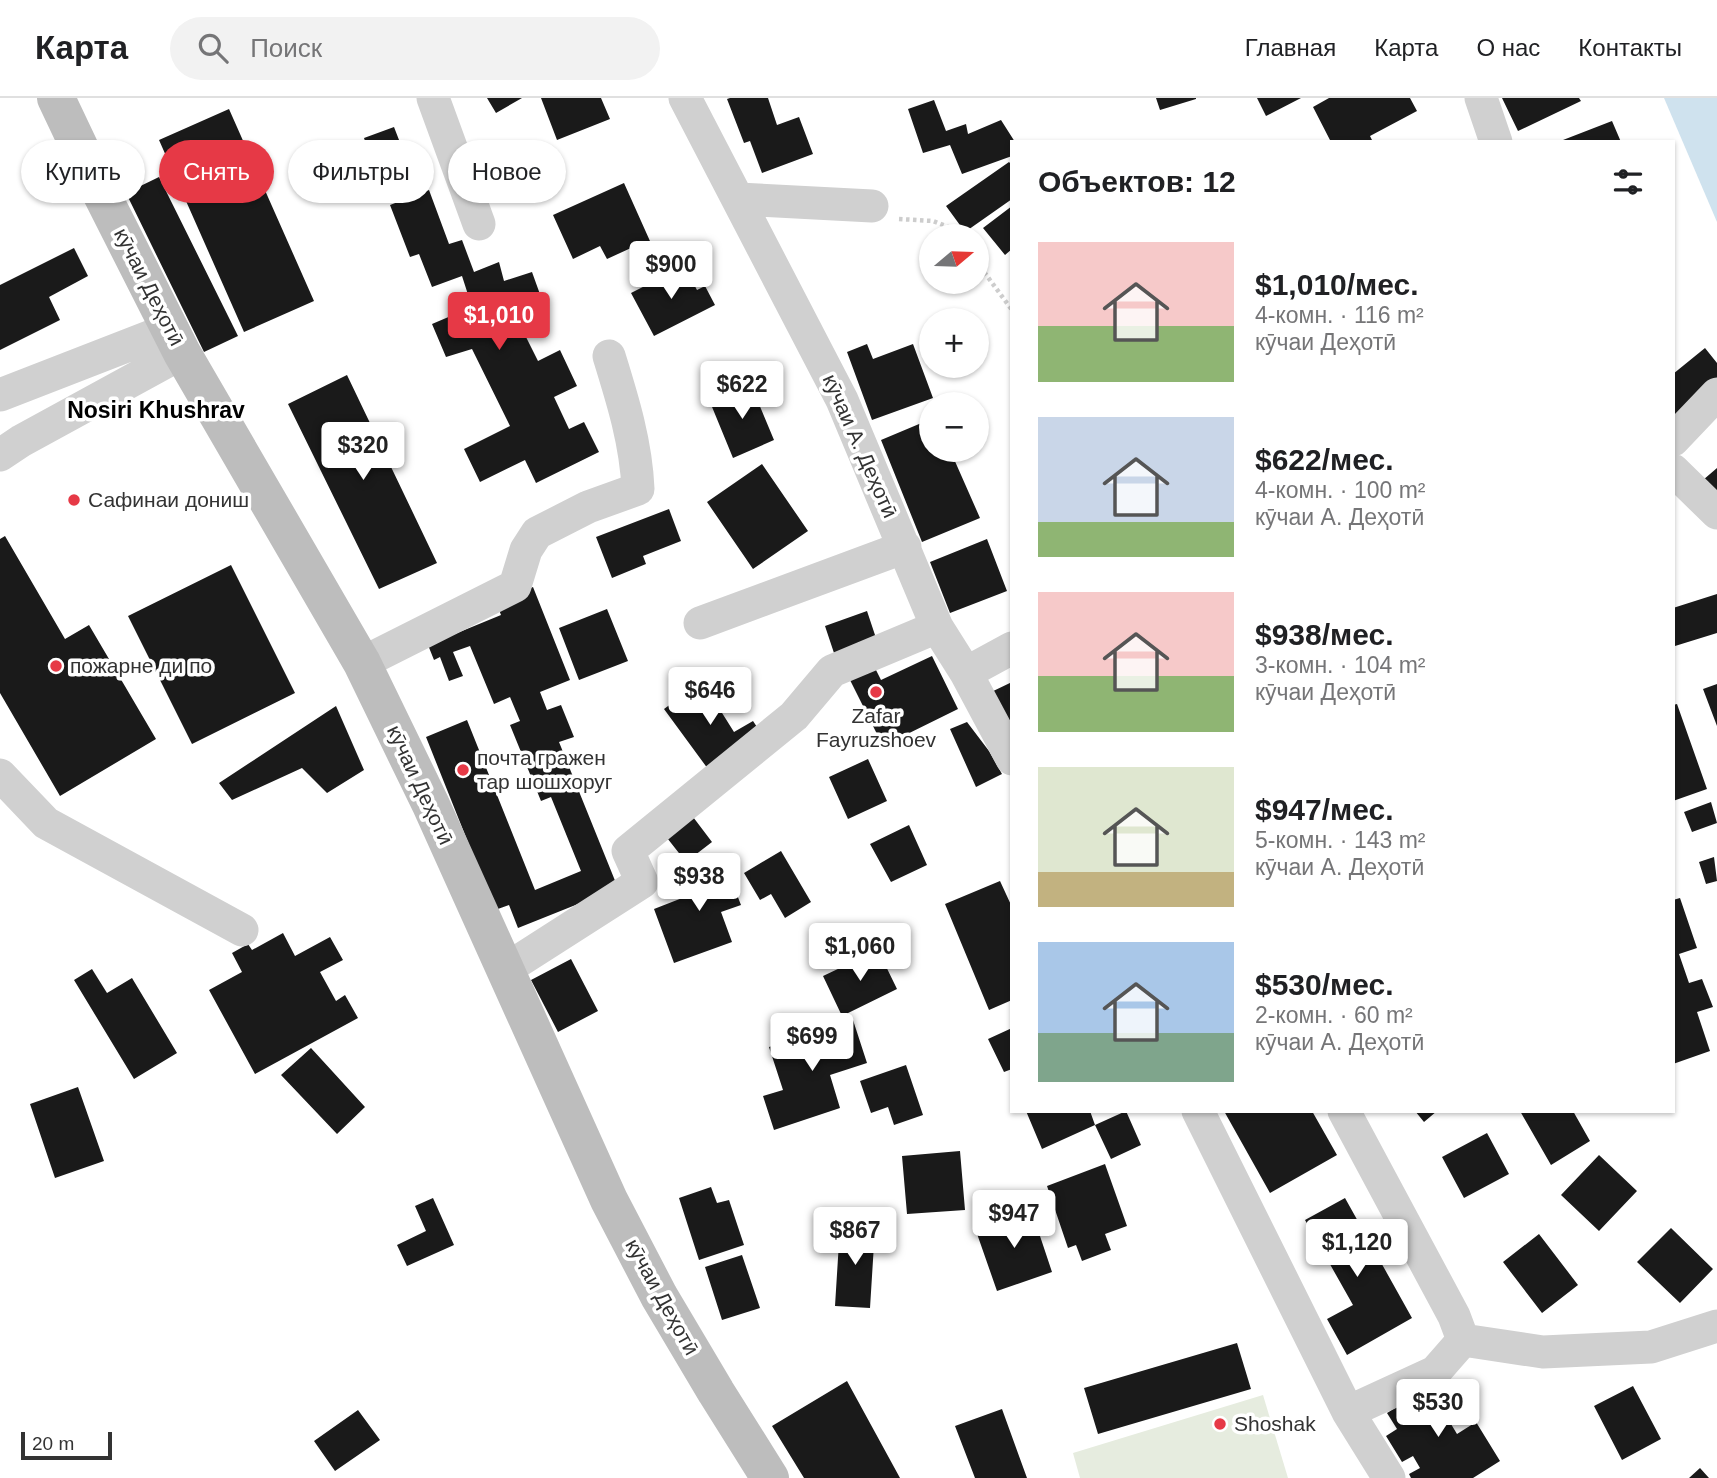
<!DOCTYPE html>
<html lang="ru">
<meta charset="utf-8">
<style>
body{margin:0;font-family:Helvetica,sans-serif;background:#f2f2f2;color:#202124;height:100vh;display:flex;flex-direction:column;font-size:26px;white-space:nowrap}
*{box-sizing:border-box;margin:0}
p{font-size:23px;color:#757577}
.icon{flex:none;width:38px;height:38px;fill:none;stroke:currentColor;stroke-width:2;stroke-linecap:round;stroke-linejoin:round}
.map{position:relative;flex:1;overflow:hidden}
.sheet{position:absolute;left:1010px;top:42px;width:665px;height:973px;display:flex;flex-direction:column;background:#fff;border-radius:0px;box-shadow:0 2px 5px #0004}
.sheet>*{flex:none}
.banner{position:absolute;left:21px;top:42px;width:665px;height:63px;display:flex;gap:14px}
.needle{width:46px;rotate:71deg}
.tools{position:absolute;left:919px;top:126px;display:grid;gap:14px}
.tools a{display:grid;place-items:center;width:70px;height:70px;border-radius:50%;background:#fff;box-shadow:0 2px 5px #0004;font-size:35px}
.scale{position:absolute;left:21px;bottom:18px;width:91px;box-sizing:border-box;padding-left:7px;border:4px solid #333;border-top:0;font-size:19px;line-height:24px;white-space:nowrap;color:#333;-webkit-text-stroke:5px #fff;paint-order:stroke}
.price{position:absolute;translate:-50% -60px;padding:0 16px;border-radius:7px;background:#fff;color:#222;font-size:23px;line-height:46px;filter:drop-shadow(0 2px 4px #0008)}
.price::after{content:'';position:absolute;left:50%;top:42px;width:21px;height:16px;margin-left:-10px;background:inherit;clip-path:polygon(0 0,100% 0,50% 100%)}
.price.current{background:#e63946;color:#fff}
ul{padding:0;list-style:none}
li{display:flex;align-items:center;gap:21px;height:175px;padding:0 28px}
li span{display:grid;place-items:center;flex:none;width:196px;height:140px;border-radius:0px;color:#555}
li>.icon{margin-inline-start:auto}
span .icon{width:84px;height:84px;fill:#fffc;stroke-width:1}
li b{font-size:30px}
h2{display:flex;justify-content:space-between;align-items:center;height:84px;padding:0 28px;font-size:30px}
.chip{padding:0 24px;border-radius:32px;background:#fff;box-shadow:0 2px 5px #0004;font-size:24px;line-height:63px}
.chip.current{background:#e63946;color:#fff}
header{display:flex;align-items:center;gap:42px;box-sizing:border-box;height:98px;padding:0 35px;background:#fff;border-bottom:2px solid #e0e0e0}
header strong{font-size:33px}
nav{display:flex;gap:38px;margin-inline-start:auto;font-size:24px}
.search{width:490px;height:63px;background:#f2f2f2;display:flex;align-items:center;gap:18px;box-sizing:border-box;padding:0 24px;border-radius:38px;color:#757577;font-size:26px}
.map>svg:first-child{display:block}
.green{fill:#e6ecdf}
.water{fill:#cfe2ee}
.building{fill:#1a1a1a}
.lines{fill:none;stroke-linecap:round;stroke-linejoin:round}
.path{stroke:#cdcdcd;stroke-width:4.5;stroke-dasharray:3.5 3.5;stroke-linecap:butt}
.street{stroke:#d0d0d0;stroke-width:33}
.secondary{stroke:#bdbdbd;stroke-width:38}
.poi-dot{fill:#e63946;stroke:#fff;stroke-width:2.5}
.labels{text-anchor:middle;stroke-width:7;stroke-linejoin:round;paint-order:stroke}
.street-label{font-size:21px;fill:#333;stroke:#fff}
.poi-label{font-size:21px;fill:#333;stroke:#fff;text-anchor:start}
.neighbourhood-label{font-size:23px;font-weight:bold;fill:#000;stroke:#fff}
</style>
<header>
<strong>Карта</strong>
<div class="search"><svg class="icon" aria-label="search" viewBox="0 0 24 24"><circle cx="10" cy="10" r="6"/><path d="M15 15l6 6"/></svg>Поиск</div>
<nav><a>Главная</a><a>Карта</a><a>О нас</a><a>Контакты</a></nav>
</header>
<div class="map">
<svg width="1717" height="1380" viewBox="0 0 1717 1380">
<rect width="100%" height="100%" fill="#fff"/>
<path class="green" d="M1263,1297L1288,1380H1080L1073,1355Z"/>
<path class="water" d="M1664,0H1717V124Z"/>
<path class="building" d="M487,0H522L496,15Z
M541,0H601L610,21L557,42Z
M730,0H768L777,27L799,19L813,56L762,75L750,43L744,45L727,1Z
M1156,0H1196V1L1160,12Z
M1257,0H1301L1266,18Z
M1329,0H1410L1417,13L1370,38L1373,44H1331L1313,9Z
M1502,0H1579L1581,3L1518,33Z
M934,2L946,33L966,26L968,36L1001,22L1015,44H1012V58L962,76L950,47L923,55L908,11Z
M229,11L314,203L244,234L159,42Z
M1612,23L1621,44H1564L1563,42Z
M394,29L411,73L380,84L372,63L362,68L357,53L367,49L364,40Z
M1009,64L1012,67V101L965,134L946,108Z
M159,79L238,238L204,254L126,95Z
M624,85L658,161L639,169L631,150L607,161L600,148L573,161L553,117Z
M429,92L449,146L462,142L474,174L499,164L504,183L532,174L546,213L520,227L538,263L560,252L577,288L554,299L569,331L584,324L599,354L536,385L525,362L480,384L464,351L510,328L472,251L446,259L432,226L472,209L462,178L432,189L419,156L410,159L390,107Z
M1012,108V151L1005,157L983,130Z
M74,150L88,178L49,199L60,222L0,252V187Z
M684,168L697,192L705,188L715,207L654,238L631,195Z
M867,246L873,261L913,246L933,300L872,322L847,254Z
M1705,250L1717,265V291L1673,321V276Z
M347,277L437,465L379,491L288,306Z
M751,287L774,342L733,360L710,304Z
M931,321V352H950L980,420L922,444L881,342Z
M762,366L808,433L753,471L707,404Z
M1717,370V398L1703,382Z
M669,411L681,443L643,458L646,466L612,480L596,439Z
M5,438L65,541L89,527L156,641L60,698L0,595V441Z
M987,441L1007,493L950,515L930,464Z
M231,467L295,595L192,646L128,518Z
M533,489L570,582L540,594L547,612L561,607L574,639L559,644L618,790L518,830L509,807L495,812L426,639L467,622L535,792L581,773L551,699L541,703L510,627L520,623L510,599L494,606L470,548L453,554L463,578L449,583L440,559L434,562L428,547L501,517L496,504Z
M1717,496V535L1675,548L1673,541V510Z
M607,511L628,563L579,582L559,530Z
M867,513L876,540L834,555L825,528Z
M932,558L958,611L883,648L845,572L870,560L881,582Z
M702,583L734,634L753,623L765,641L708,671L664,611Z
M1012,584V649L987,596Z
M1717,586V628L1703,591Z
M1677,606L1707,691L1673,703V607Z
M336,608L364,672L327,695L302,670L232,702L219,685Z
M967,624L989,653L1002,676L976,689L950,631Z
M868,661L887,703L848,721L829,679Z
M1711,704L1717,725L1692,734L1684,714Z
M687,711L712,744L686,764L660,731Z
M909,727L927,767L891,784L870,746Z
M781,753L811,804L785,820L771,796L760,802L744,775Z
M1714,759L1717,783L1706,786L1699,764Z
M699,761L703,772L724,764L741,807L721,814L732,844L674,865L654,811L695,795L684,767Z
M1000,783L1012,809V902L989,912L945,806Z
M1680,800L1697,850L1679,856L1689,885L1702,881L1713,909L1697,914L1710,953L1673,966V802Z
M283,835L295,858L330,839L343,862L320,874L336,903L345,897L358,920L255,976L209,892L242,874L232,855L248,846L252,852Z
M878,852L897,891L842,918L823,878Z
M571,861L598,913L558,934L531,882Z
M92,871L107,895L132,880L177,955L134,981L74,882Z
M853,922L867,965L830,977L840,1010L774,1032L763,998L783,992L769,949Z
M1012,930V971L1004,974L988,941Z
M311,950L365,1009L337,1036L281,977Z
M906,967L923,1017L894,1027L888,1009L871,1015L860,983Z
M78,989L104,1063L55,1080L30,1006Z
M1026,1013H1090L1095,1027L1126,1013L1141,1047L1111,1061L1095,1027L1042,1051Z
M1224,1013H1312L1337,1057L1270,1095Z
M1415,1013H1437L1424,1024Z
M1520,1013H1573L1590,1043L1551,1067Z
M1487,1035L1509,1076L1464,1100L1442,1059Z
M960,1053L965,1112L907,1116L902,1058Z
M1599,1057L1637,1093L1599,1133L1561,1097Z
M1105,1066L1127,1128L1105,1136L1111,1152L1082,1163L1076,1147L1068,1150L1047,1088Z
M711,1089L717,1105L729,1102L744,1147L699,1162L679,1100Z
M433,1100L454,1147L407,1168L397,1147L426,1133L415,1108Z
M1345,1100L1412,1220L1347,1257L1327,1221L1353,1207L1305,1122Z
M1031,1111L1052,1174L997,1193L975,1130Z
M840,1128L875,1130L870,1210L835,1208Z
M1671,1130L1713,1171L1680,1205L1637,1164Z
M1539,1136L1578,1187L1542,1215L1503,1164Z
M742,1157L760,1210L722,1222L705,1169Z
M1237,1245L1251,1291L1098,1336L1084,1290Z
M847,1283L900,1380H804L772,1328Z
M1439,1283L1455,1309L1445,1316L1457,1336L1476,1324L1500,1363L1473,1380H1411L1409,1376L1420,1370L1413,1358L1402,1364L1386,1338L1397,1331L1387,1315Z
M1633,1288L1661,1341L1622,1362L1594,1308Z
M1002,1311L1027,1380H975L955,1328Z
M358,1312L380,1342L335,1373L314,1343Z
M1700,1370L1709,1380H1689Z"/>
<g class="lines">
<path class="path" d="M899,121L933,123L961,134L963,138
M976,163L1012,212"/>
<path class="street" d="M433,0L479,126
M685,0L842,302L937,529L966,575L1012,661
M1481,0L1496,44
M738,101L872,108
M0,297L170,231
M1673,342L1717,296
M0,357L21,343L182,255
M1673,372L1717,415
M700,525L905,449
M362,565L515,488L526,452L537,435L588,409L638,391C636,345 623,303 609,258
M966,575L1012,550
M0,677L46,725L242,832
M506,871L642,784L628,753L794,618L832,573L937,529
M1198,1013L1348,1314L1389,1380
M1344,1013L1454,1218L1463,1242
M1348,1314L1435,1274L1463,1242L1543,1254L1651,1249L1717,1228"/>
<path class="secondary" d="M56,0L101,95L182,255L362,565L431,707L609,1102L659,1198L716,1294L770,1380"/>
</g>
<g class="poi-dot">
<circle cx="74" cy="402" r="7"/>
<circle cx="56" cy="568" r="7"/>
<circle cx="876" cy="594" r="7"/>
<circle cx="463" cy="672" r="7"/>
<circle cx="1220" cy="1326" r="7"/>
</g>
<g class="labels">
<g class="street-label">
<text transform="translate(149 189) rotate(63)" y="7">кӯчаи Деҳотӣ</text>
<text transform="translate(860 348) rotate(66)" y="7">кӯчаи А. Деҳотӣ</text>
<text transform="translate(420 687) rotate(65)" y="7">кӯчаи Деҳотӣ</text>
<text transform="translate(662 1199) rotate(61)" y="7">кӯчаи Деҳотӣ</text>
</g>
<g class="poi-label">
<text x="88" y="409">Сафинаи дониш</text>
<text x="70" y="575">пожарне ди по</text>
<text x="876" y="625" text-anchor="middle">Zafar<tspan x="876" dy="24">Fayruzshoev</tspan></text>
<text x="477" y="667">почта гражен<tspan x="477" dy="24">тар шошхоруг</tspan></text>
<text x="1234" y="1333">Shoshak</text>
</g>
<g class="neighbourhood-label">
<text x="156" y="320">Nosiri Khushrav</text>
</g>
</g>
</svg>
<div class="tools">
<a><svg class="needle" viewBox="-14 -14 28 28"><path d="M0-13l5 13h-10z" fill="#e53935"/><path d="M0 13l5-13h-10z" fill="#757577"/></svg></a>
<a>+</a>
<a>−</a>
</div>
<div class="scale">20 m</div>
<b class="price" style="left:671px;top:203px">$900</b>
<b class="price current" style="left:499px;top:254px">$1,010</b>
<b class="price" style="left:742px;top:323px">$622</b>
<b class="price" style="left:363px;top:384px">$320</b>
<b class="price" style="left:710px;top:629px">$646</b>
<b class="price" style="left:699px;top:815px">$938</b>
<b class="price" style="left:860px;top:885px">$1,060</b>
<b class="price" style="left:812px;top:975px">$699</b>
<b class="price" style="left:1014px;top:1152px">$947</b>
<b class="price" style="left:855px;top:1169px">$867</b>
<b class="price" style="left:1357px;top:1181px">$1,120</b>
<b class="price" style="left:1438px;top:1341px">$530</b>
<div class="banner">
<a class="chip">Купить</a>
<a class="chip current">Снять</a>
<a class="chip">Фильтры</a>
<a class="chip">Новое</a>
</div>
<section class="sheet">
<h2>Объектов: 12<svg class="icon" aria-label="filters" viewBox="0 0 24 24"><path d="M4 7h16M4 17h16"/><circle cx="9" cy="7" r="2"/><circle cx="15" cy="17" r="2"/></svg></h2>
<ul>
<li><span style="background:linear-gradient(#f6c9c9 60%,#8fb573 0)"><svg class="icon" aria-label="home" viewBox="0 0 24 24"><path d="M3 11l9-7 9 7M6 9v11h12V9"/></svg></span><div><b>$1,010/мес.</b><p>4-комн. · 116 m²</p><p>кӯчаи Деҳотӣ</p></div></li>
<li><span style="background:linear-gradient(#c9d6e8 75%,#8fb573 0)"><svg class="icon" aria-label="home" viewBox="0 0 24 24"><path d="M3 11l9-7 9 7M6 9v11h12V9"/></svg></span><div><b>$622/мес.</b><p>4-комн. · 100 m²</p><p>кӯчаи А. Деҳотӣ</p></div></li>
<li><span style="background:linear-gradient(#f6c9c9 60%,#8fb573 0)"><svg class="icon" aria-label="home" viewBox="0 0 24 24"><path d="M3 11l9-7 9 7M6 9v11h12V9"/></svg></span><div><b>$938/мес.</b><p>3-комн. · 104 m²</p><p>кӯчаи Деҳотӣ</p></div></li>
<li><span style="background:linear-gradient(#dfe7d0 75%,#c2b280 0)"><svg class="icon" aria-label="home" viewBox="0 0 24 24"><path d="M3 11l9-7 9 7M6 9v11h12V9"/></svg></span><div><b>$947/мес.</b><p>5-комн. · 143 m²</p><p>кӯчаи А. Деҳотӣ</p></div></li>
<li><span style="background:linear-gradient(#a9c7e8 65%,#7fa58c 0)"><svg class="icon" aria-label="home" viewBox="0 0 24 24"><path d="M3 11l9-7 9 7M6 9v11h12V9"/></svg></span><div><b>$530/мес.</b><p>2-комн. · 60 m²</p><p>кӯчаи А. Деҳотӣ</p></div></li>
</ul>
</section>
</div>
